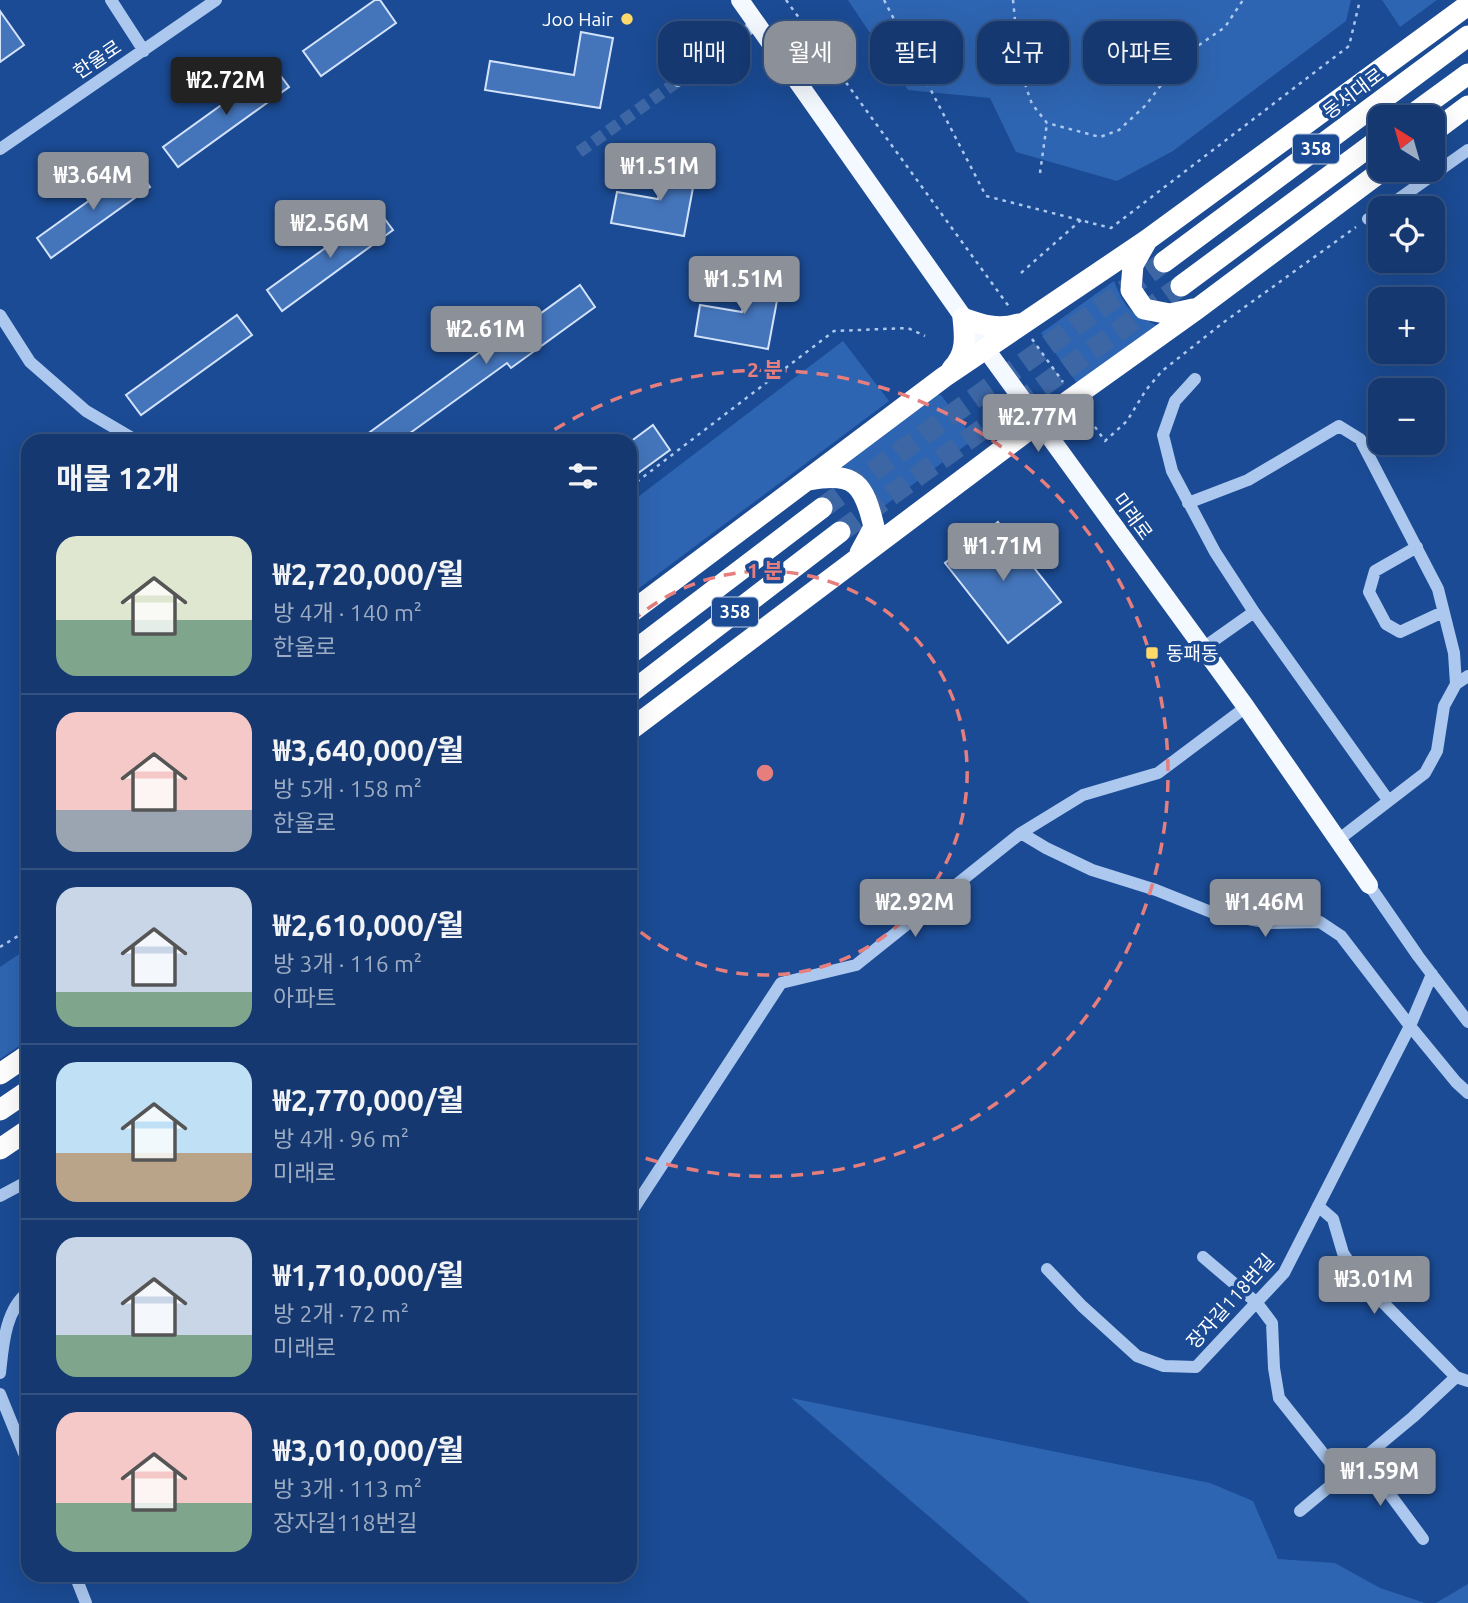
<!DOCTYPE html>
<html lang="ko">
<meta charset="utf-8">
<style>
body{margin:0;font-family:Ubuntu,"Noto Sans KR",sans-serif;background:#214377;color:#f1f3f6;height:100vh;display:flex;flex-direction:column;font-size:26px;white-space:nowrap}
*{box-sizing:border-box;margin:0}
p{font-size:23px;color:#9dacc3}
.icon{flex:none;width:38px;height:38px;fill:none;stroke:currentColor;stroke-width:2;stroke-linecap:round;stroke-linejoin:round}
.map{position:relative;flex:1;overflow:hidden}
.drawer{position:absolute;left:21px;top:434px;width:616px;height:1148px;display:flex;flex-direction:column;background:#14386f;border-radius:21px;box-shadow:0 7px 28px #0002,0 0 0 2px #335282}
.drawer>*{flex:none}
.top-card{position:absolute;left:658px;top:21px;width:665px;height:63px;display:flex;gap:14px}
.needle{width:46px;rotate:323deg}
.controls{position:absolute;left:1368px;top:105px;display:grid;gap:14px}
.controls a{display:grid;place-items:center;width:77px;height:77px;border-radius:14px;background:#14386f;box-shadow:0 7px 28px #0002,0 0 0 2px #335282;font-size:35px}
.price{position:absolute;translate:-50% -60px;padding:0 16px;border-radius:7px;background:#8c9099;color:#fff;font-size:23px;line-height:46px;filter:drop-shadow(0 2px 4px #0008)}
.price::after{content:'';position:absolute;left:50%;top:42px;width:21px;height:16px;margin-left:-10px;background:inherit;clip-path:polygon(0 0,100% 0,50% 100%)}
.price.current{background:#222;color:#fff}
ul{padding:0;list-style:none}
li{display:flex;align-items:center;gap:21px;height:175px;padding:0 35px}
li+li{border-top:2px solid #335282}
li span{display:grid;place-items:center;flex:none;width:196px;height:140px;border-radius:21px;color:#555}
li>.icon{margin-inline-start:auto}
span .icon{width:84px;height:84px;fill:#fffc;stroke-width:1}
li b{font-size:30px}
h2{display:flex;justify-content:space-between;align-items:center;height:84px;padding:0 35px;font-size:30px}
.pill{padding:0 24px;border-radius:21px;background:#14386f;box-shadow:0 7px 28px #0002,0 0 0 2px #335282;font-size:24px;line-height:63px}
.pill.current{background:#8c9099;color:#fff}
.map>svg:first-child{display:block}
.green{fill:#2e65b2}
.building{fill:#4475bb;stroke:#d3e3fb;stroke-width:2}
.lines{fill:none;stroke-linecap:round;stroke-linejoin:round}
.minor-tunnel{stroke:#3d66a4;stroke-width:12;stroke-dasharray:12 6;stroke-linecap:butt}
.highway-tunnel{stroke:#3d66a4;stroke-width:21;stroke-dasharray:21 10;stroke-linecap:butt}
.path{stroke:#acc8ef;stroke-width:2.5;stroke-dasharray:3.5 5;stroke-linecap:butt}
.minor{stroke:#acc8ef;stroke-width:12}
.major{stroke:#f4f8ff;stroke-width:18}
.highway{stroke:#fff;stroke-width:21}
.ring{fill:none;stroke:#e67e7e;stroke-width:3.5;stroke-dasharray:12 9}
.poi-dot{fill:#ffd96a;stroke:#1b4b94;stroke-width:2.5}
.labels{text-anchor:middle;stroke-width:7;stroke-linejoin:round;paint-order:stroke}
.shield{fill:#1b4b94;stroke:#bbc9df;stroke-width:2}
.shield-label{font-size:18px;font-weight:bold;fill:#fff}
.poi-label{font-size:19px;fill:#fff;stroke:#1b4b94;text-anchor:end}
.street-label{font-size:19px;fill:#fff;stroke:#1b4b94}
.centre{fill:#e67e7e;stroke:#1b4b94;stroke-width:3.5}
.ring-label{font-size:21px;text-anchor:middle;font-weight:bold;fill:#e67e7e;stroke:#1b4b94;stroke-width:7;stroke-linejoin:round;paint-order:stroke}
</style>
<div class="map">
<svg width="1468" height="1603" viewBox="0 0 1468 1603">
<rect width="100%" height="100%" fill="#1b4b94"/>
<path class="green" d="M848,0H1351L1346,21L1173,151L1117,181L1016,152L990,98L908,90Z
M1382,0H1437L1400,27Z
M1114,281C1125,310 1133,315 1161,327L1079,386L1041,333Z
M843,341L889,401L630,595V503Z
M934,394L941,395L974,439L884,506L860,474L839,465Z
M28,948V1040L0,1059V967Z
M791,1398L1210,1483L1253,1501L1278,1559L1335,1563L1380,1588L1425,1603H1030Z
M1468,1584V1603H1436Z"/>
<path class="building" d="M375,0H380L396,23L321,76L303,51Z
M0,11L24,45L0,62Z
M581,32L613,38L600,108L485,90L490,61L574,75Z
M274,67L289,87L178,167L163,147Z
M666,160L697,166L684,236L611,223L617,192L658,199Z
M136,167L150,187L51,258L37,238Z
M378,210L393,230L282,311L267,290Z
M749,273L781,279L768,349L695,336L700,305L742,312Z
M580,285L595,307L511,368L507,363L399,441H376L370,432L480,352L483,355Z
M237,315L252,335L141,415L126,395Z
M653,425L670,450L630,479V442Z
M998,522L1061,602L1008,643L945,563Z"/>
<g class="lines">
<path class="minor-tunnel" d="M579,152L678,81"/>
<path class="highway-tunnel" d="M822,508L1164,262
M840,532L1181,286"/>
<path class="path" d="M786,0L1010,308
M884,0L986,196L1111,228L1349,46L1360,0
M1013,0L1020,70L1032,104L1047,123L1100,137L1119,130L1146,105L1182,57L1225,27L1243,0
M1040,173L1047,123
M1021,273L1081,220
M1032,339L1063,382
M1085,413L1105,441L1127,421L1146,390L1162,371L1224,322L1356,227
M630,487L834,331L908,328L925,336
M0,947L28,930"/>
<path class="minor" d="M111,0L144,51
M678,81L756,24
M0,149L216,0
M1386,208L1468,150
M1368,219L1381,212
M0,315L30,362L86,411L137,441
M1195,379L1175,401L1163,435L1172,471L1215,552L1254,612L1388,800
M1188,503L1248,480L1339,426L1360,439L1438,589L1454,653L1456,684
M1417,547L1375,571L1369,592L1386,624L1400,632L1443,612
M1203,648L1254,612
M1021,833L1046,848L1092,870L1156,890L1211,912L1270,923L1320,922L1341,936L1410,1026L1456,1082L1468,1093
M1338,840L1425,773L1437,751L1444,706L1456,684L1468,676
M1369,885L1418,956L1468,1022
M0,1196L28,1181
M1318,1206L1333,1219L1343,1253L1361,1280L1456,1377L1468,1381
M630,1214L781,983L856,965L1021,833L1083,795L1158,773L1246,707
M1203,1257L1257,1303L1272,1323L1274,1368L1279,1398L1341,1476
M1047,1269L1082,1306L1137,1356L1164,1366L1196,1367L1284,1273L1410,1026L1432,974
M0,1373C3,1346 5,1310 28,1292
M0,1394L28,1463
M1363,1458L1423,1539
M1300,1511L1413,1417L1456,1377
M75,1575L86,1603"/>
<path class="major" d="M740,0L985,348L1246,707L1369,885"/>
<path class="highway" d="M1409,117L1468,74
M1433,132L1468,106
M1146,242L1133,265L1131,290L1144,309L1170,314L1193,309
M1164,262L1468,36
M1181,286L1381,138
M952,369C967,354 965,337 963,318C982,325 998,330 1018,324
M809,480C855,471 864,484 874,527L860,553
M630,613L944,377L1147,240L1468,5
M630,654L822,508
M630,693L840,532
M630,730L1039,422L1197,309L1383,170
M0,1074L28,1055
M0,1110L28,1091
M0,1149L28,1130"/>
</g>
<g class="ring">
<path d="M631 622A202 202 0 1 1 631 924"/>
<path d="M537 441A403 403 0 1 1 630 1153"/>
</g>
<g class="poi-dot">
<circle cx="627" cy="19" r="7"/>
<rect x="1145" y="646" width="14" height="14" rx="3.5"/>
</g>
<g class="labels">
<g class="shield">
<rect x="1293" y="134.5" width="46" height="29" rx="5"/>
<rect x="712" y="597.5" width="46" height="29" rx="5"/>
</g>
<g class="shield-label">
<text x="1316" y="155">358</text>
<text x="735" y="618">358</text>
</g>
<g class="poi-label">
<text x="613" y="26">Joo Hair</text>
<text x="1166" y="660" text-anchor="start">동패동</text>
</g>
<g class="street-label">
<text transform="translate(97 59) rotate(-34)" y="7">한울로</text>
<text transform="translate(1353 93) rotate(-37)" y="7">동서대로</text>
<text transform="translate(1133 516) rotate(54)" y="7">미래로</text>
<text transform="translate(1230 1301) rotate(-48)" y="7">장자길118번길</text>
</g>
</g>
<circle cx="765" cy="773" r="10" class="centre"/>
<g class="ring-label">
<text x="765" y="377">2 분</text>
<text x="765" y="578">1 분</text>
</g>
</svg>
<div class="controls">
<a><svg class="needle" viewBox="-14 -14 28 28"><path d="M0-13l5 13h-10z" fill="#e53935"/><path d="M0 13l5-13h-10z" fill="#9dacc3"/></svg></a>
<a><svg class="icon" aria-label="locate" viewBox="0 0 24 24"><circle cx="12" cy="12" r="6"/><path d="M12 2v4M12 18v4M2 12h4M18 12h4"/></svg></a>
<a>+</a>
<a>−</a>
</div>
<b class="price current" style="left:226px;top:117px">₩2.72M</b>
<b class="price" style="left:660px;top:203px">₩1.51M</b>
<b class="price" style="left:93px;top:212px">₩3.64M</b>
<b class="price" style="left:330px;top:260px">₩2.56M</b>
<b class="price" style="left:744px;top:316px">₩1.51M</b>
<b class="price" style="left:486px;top:366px">₩2.61M</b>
<b class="price" style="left:1038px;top:454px">₩2.77M</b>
<b class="price" style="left:1003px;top:583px">₩1.71M</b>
<b class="price" style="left:915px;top:939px">₩2.92M</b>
<b class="price" style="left:1265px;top:939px">₩1.46M</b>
<b class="price" style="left:1374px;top:1316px">₩3.01M</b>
<b class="price" style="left:1380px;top:1508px">₩1.59M</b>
<div class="top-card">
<a class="pill">매매</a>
<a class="pill current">월세</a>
<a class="pill">필터</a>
<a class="pill">신규</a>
<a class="pill">아파트</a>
</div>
<section class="drawer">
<h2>매물 12개<svg class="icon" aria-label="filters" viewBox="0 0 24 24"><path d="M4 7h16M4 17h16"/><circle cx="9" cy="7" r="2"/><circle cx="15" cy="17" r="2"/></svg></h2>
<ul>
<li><span style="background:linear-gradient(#dfe7d0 60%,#7fa58c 0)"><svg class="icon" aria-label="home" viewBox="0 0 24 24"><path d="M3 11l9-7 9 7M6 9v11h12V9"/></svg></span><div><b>₩2,720,000/월</b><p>방 4개 · 140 m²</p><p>한울로</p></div></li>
<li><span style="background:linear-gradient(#f6c9c9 70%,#9aa5b1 0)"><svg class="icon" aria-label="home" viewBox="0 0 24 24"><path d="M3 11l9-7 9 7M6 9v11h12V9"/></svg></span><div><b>₩3,640,000/월</b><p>방 5개 · 158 m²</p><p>한울로</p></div></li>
<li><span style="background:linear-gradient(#c9d6e8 75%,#7fa58c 0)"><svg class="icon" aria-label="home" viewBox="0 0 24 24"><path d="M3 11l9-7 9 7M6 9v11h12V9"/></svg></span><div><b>₩2,610,000/월</b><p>방 3개 · 116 m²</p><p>아파트</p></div></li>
<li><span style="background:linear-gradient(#bfe0f5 65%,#b9a48a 0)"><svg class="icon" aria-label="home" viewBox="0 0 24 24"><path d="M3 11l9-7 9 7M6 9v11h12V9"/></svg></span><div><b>₩2,770,000/월</b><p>방 4개 · 96 m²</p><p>미래로</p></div></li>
<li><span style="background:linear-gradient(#c9d6e8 70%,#7fa58c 0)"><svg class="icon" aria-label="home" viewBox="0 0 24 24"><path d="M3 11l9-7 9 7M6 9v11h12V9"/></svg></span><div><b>₩1,710,000/월</b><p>방 2개 · 72 m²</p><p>미래로</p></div></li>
<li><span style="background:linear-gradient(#f6c9c9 65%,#7fa58c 0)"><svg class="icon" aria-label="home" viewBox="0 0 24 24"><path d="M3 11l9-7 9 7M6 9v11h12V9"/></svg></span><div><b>₩3,010,000/월</b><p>방 3개 · 113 m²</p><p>장자길118번길</p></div></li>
</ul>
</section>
</div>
